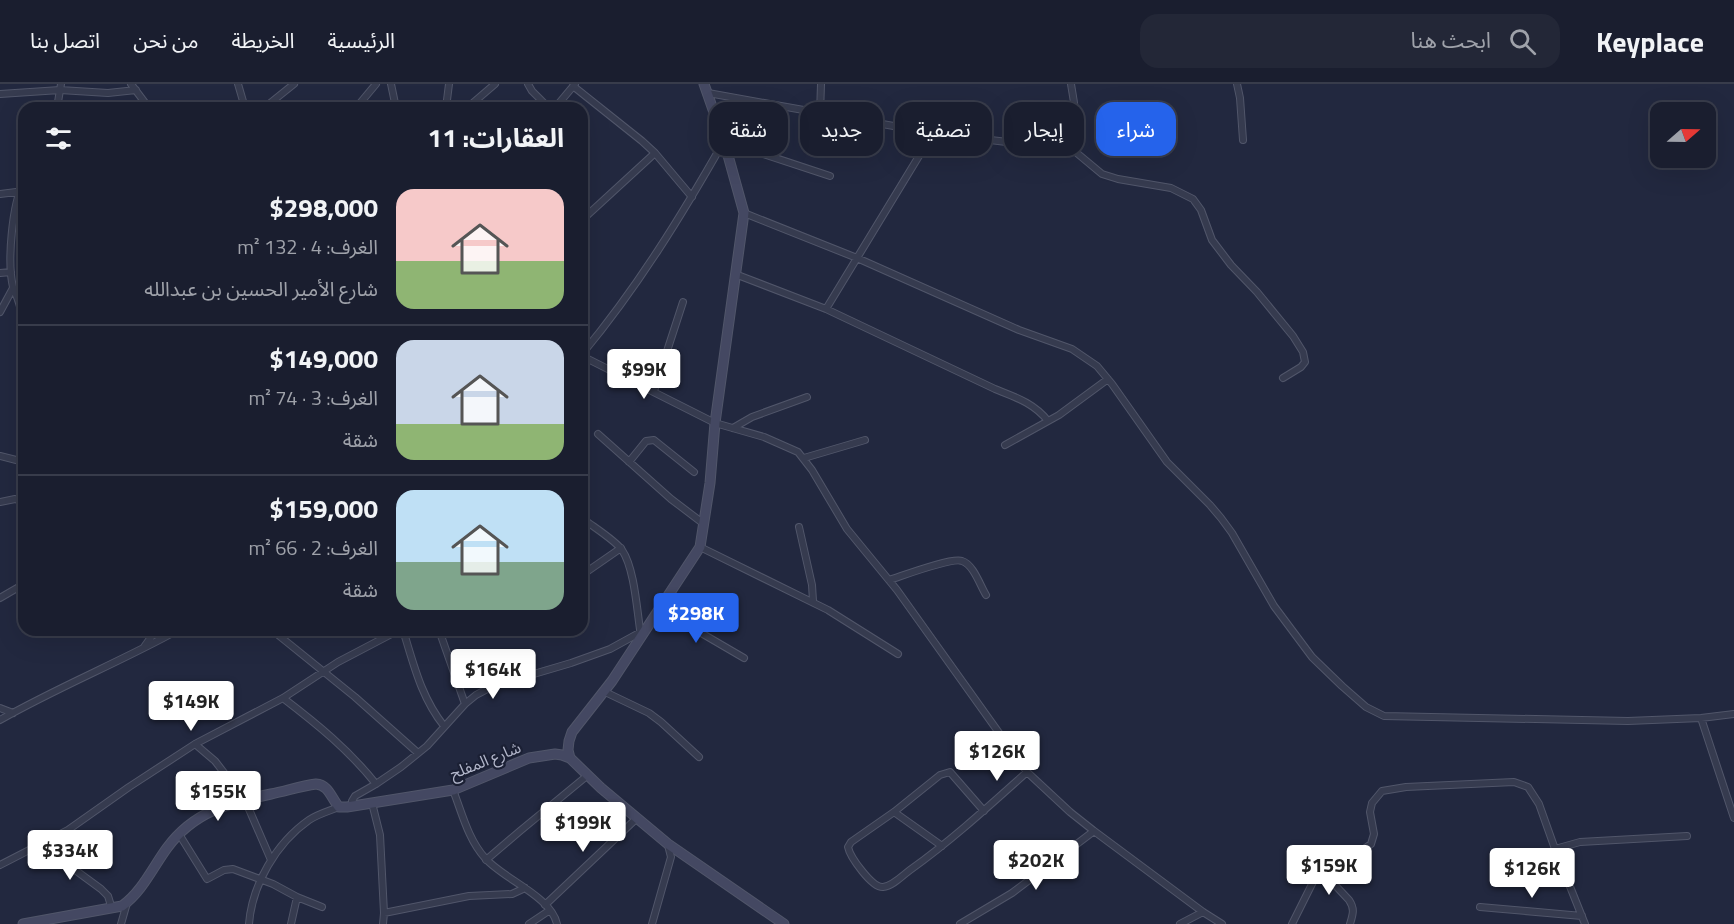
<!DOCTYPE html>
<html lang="ar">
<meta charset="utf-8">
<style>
body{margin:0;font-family:"Titillium Web","Noto Sans Arabic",sans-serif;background:#232737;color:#f1f3f6;direction:rtl;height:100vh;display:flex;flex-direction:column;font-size:22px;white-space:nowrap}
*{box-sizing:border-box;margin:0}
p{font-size:20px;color:#9fa2aa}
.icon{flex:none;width:33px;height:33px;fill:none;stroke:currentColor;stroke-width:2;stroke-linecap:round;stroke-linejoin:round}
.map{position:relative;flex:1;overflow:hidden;direction:ltr}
.sheet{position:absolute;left:18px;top:18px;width:570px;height:534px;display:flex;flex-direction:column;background:#1a1e2f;border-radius:18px;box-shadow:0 6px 24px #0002,0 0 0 2px #383c4b;direction:rtl}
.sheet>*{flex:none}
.top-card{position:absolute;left:606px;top:18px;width:570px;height:54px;direction:rtl;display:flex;gap:12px}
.needle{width:39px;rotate:70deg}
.fabs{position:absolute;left:1650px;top:18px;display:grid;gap:12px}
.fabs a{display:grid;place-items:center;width:66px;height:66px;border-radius:12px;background:#1a1e2f;box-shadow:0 6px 24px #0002,0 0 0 2px #383c4b;font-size:30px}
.price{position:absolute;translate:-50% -51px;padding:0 14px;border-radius:6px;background:#fff;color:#222;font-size:20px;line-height:39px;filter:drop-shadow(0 2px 3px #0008)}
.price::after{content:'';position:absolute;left:50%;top:36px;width:18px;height:14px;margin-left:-9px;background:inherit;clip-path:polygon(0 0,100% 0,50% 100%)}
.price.on{background:#2563eb;color:#fff}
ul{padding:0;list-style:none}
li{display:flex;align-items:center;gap:18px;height:150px;padding:0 24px}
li+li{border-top:2px solid #383c4b}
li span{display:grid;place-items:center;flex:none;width:168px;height:120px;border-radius:18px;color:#555}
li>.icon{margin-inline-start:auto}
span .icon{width:72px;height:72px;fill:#fffc;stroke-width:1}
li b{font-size:26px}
h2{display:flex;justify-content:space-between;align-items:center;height:72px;padding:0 24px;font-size:26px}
.chip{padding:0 21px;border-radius:18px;background:#1a1e2f;box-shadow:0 6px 24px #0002,0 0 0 2px #383c4b;font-size:21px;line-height:54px}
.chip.on{background:#2563eb;color:#fff}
header{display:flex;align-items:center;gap:36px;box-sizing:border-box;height:84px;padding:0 30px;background:#1a1e2f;border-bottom:2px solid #383c4b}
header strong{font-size:28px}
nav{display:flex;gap:33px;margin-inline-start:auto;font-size:21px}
.search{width:420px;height:54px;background:#232737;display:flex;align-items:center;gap:15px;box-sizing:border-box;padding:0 21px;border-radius:18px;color:#9fa2aa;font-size:22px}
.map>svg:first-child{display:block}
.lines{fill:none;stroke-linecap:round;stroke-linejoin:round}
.street-casing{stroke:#51566a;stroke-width:8}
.secondary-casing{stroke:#51566a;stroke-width:11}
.street{stroke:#363b4f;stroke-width:6}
.secondary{stroke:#444862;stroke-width:9}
.labels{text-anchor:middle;stroke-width:4.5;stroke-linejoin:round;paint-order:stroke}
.street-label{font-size:16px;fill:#b2b6ca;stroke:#1b2034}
</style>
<header>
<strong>Keyplace</strong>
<div class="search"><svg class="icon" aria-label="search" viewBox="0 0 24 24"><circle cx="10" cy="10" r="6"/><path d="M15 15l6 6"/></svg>ابحث هنا</div>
<nav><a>الرئيسية</a><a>الخريطة</a><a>من نحن</a><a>اتصل بنا</a></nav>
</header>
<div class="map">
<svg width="1734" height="840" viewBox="0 0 1734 840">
<rect width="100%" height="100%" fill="#22283f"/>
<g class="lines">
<defs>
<path id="street" d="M131,0L149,24
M238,0L245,24
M391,0L396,24
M528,0L532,7L549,24
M1237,0L1240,14L1243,56
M573,2L642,57L655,69L692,113
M708,9L933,49L1056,64C1085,59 1074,21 1071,0
M0,10L60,6L108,9L136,6
M57,24L61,0
M264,24L294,0
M356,24L376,0
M446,24L449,0
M467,24L495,0
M555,24L575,0
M820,30L821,0
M1066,60L1102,90L1118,95L1171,104L1193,115L1201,126L1212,156L1231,181L1257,208L1293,252L1303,268L1305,278L1301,283L1283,294
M24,97C12,120 7,178 13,203C14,208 17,212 18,216C21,224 22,232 24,239
M0,110L24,107
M744,129L857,174L1019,246L1072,265L1097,282L1112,300L1167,378L1210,421L1221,434L1232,449L1274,522L1312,573L1342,602L1366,623L1384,632L1628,637L1701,634L1734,630
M582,136L655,69
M0,189L11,188
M735,190L826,225L995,305C1015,313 1034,319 1048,337
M826,225L933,49
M0,228L13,204
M582,270C637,204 682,131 724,57L830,92
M582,272L715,339L764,353L798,368L812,386L847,445L897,506L1027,688L1070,728L1094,747L1203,828L1222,840
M654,307L683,218
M733,344L752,333L807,313
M598,350L671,415L704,440
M1005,361L1059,331L1108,295
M0,372L24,378
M804,374L865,356
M629,378L646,357L654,356L694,388
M0,418L15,415L24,418
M582,434C592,442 615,456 622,466C635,485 637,529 641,552
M799,443L812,501L813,517
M700,463L828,526L898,570
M582,491L621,464
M889,496C902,492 952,473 962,477C973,480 980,501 986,511
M0,514L24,500
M660,525L744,574
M272,546L355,613L418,669
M403,546C414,581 421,613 444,642
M439,546L465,620
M144,563L156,546
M603,607L649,629L661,638L699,673
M283,614C317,640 349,666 376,700
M0,624L13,629
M1701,634L1734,734
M0,636C58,603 120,578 178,546
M195,660L215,677L245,716L271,776
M453,706C462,729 468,755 485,774C503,795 551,812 557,840
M372,719L380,751L384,829L383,840
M353,722L352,717L355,712L376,700L401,683L427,662L465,620L476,611L493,602L571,579L610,565L641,548
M984,727L950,688L940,691L894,728L851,758L848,763C850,773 872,804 883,803C893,802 903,791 910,786C952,756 989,722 1027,688
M894,728L942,762
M179,750L207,795L224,786L233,785L273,800L297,813L322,823
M44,759L71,783L101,805L108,812L112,825
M1555,765L1580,758L1687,752
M486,776L520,747L588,691
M0,781L68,746L129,703L195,660L283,614L338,578L399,546
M1318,783L1349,816C1355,825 1353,830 1350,840
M545,821L637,734
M1480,823L1582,832
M384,829L469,812L512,810L525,804
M121,840L127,819
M249,840C252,801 276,759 309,736C318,730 329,727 339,723
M291,840L297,813
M529,840L550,826
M652,840L671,773L668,761
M960,840L1012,809L1094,747
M1180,840L1203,828
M1292,840L1316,792L1319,776L1323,771L1336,768H1352L1364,765L1371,760L1374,750L1370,728L1372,719L1382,707L1406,703L1514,698L1528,703L1539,720L1555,765L1585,840"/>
<path id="secondary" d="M704,0L724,57L744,129L715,339L710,399L700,463L612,597L572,648L569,657L568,666L570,674L601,704L668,760L784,840
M23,840L122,822C142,808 153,783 167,764C194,727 229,719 271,710C286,707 301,702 316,700C329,701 331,714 339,723H347L453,706L529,674L555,670L562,671L570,674"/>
</defs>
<use href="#street" class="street-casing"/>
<use href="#secondary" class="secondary-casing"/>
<use href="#street" class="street"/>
<use href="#secondary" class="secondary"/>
</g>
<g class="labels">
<g class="street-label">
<text transform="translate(485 676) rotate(-22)" y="6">شارع المفلح</text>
</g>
</g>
</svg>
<div class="fabs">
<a><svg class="needle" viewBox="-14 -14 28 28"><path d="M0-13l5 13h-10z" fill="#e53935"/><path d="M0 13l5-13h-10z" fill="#9fa2aa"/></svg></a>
</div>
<b class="price" style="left:644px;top:316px">$99K</b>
<b class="price on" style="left:696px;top:560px">$298K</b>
<b class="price" style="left:493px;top:616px">$164K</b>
<b class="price" style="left:191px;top:648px">$149K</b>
<b class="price" style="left:997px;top:698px">$126K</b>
<b class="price" style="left:218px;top:738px">$155K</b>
<b class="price" style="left:583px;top:769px">$199K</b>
<b class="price" style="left:70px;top:797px">$334K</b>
<b class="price" style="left:1036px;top:807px">$202K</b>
<b class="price" style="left:1329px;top:812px">$159K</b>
<b class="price" style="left:1532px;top:815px">$126K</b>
<div class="top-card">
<a class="chip on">شراء</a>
<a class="chip">إيجار</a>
<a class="chip">تصفية</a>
<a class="chip">جديد</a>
<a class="chip">شقة</a>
</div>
<section class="sheet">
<h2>العقارات: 11<svg class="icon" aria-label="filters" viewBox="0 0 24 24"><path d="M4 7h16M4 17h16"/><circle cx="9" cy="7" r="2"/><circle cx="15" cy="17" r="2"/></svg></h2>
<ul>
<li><span style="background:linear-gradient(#f6c9c9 60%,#8fb573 0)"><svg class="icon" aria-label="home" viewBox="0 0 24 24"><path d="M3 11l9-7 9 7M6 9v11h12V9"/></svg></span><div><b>$298,000</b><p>الغرف: 4 · 132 m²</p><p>شارع الأمير الحسين بن عبدالله</p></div></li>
<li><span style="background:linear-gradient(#c9d6e8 70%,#8fb573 0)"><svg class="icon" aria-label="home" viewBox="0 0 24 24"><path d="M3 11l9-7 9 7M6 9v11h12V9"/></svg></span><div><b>$149,000</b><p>الغرف: 3 · 74 m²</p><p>شقة</p></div></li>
<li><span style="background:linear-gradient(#bfe0f5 60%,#7fa58c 0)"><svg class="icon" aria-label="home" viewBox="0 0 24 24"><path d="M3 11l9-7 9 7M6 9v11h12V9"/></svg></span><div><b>$159,000</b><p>الغرف: 2 · 66 m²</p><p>شقة</p></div></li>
</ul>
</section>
</div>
